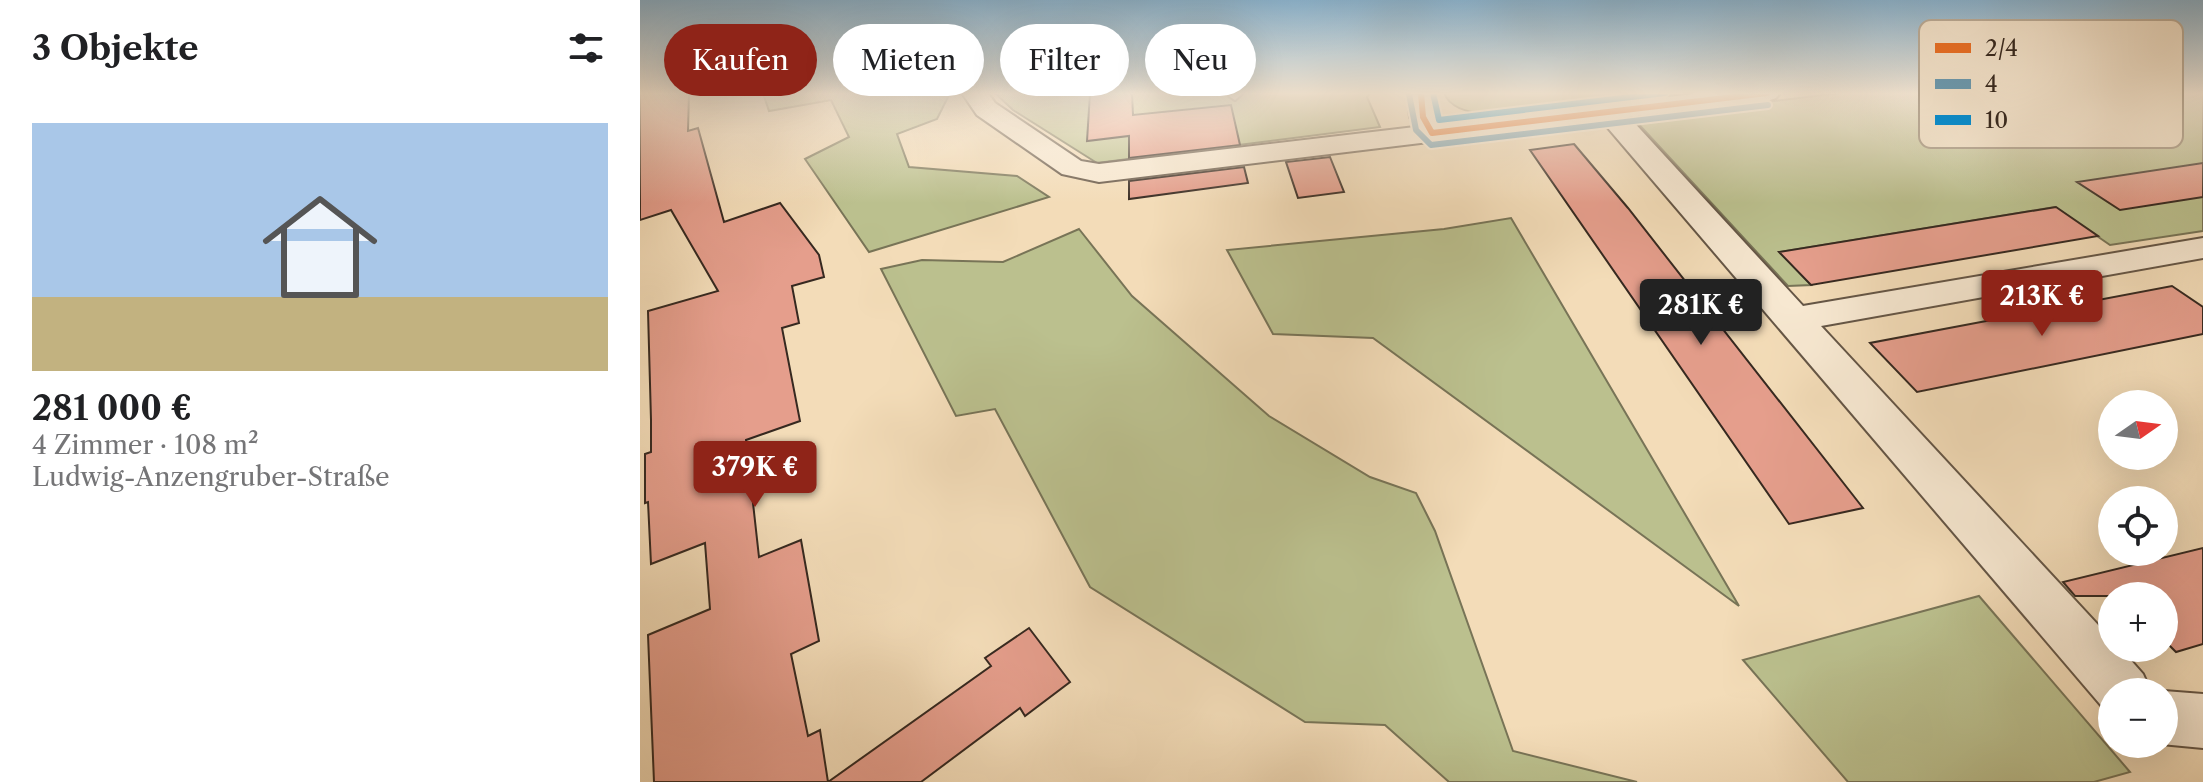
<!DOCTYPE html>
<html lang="de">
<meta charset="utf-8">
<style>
body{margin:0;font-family:"Libre Caslon Text",serif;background:#f6f6f6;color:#202124;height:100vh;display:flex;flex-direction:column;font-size:30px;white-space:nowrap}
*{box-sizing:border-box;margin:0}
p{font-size:26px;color:#757577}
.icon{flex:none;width:44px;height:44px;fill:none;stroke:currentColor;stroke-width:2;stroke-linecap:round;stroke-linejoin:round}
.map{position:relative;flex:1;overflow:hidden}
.sheet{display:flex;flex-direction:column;background:#fff;width:640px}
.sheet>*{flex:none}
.banner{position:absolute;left:24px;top:24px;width:760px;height:72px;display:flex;gap:16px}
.needle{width:52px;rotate:76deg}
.controls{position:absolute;left:1458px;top:390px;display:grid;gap:16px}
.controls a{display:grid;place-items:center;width:80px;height:80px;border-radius:50%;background:#fff;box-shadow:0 8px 32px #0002;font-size:40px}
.price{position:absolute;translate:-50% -68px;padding:0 18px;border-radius:8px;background:#8f2418;color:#fff;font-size:26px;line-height:52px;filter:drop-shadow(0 2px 4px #0008)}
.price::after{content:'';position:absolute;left:50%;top:48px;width:24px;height:18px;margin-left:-12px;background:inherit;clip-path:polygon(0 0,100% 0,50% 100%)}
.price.selected{background:#222;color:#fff}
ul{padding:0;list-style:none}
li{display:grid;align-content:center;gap:16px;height:424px;padding:0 32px}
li+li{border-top:2px solid #e0e0e0}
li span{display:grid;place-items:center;height:248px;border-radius:0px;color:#555}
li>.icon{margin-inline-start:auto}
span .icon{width:144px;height:144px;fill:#fffc;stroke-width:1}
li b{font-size:34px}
h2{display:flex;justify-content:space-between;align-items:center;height:96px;padding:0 32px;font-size:34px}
.tag{padding:0 28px;border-radius:36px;background:#fff;box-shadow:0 8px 32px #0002;font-size:28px;line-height:72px}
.tag.selected{background:#8f2418;color:#fff}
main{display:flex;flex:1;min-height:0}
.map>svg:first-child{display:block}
.green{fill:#bbc08e;stroke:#787457;stroke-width:2}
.building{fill:#e59e8c;stroke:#362920;stroke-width:2}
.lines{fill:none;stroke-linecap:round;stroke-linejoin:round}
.service-casing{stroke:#655646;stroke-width:4}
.minor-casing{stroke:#655646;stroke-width:4}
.service{fill:#f7e8d1;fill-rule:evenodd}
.minor{fill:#f7e8d1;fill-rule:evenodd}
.bus-1-casing{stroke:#f7e8d1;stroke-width:10}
.bus-2-casing{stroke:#f7e8d1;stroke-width:10}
.bus-3-casing{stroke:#f7e8d1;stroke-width:10}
.bus-1{stroke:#ed7127;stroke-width:6}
.bus-2{stroke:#6b9db5;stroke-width:6}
.bus-3{stroke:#0490d6;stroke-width:6}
.key{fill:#f7e8d1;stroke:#bdaf9c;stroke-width:2}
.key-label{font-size:22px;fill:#362920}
</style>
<main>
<section class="sheet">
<h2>3 Objekte<svg class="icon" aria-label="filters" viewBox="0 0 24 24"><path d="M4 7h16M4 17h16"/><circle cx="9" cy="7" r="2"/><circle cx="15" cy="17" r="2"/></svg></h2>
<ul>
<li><span style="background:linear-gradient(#a9c7e8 70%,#c2b280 0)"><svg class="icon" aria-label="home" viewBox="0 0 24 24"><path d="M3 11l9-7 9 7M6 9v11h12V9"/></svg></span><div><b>281 000 €</b><p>4 Zimmer · 108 m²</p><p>Ludwig-Anzengruber-Straße</p></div></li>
</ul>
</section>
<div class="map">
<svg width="1563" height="782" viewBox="0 0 1563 782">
<rect width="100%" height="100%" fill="#f3dcb8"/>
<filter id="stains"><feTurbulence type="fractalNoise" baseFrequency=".0025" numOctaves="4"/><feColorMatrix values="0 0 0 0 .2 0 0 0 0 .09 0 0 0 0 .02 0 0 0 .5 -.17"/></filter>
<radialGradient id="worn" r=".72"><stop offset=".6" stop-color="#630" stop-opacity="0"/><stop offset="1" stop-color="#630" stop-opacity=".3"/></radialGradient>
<path class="green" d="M123,93H310L297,119L257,134L269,167L377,176L409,197L229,252L165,159L209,137L191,100L129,111Z
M355,93H731L727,97L740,127L457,163L373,110Z
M804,93H1039L851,116C834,112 811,111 804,93Z
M1200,93H1563V231L1470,245L1415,207L1140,252L1171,285L1148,286L993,118Z
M871,218L1099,606L733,338L633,334L587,250L804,229Z
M439,229L492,296L629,416L730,477L776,493L795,531L873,751L997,782H809L745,725L665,722L450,587L355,409L316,416L241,269L282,260L363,262Z
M1339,596L1490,772L1454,782H1208L1103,660Z"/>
<path class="building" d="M0,93H49L48,131L58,128L84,222L140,203L179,255L184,277L152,286L159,323L142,328L160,421L106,440L119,557L161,540L179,641L151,654L168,736L180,730L188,782L351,666L345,658L389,628L430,682L385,716L380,708L281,782H14L8,635L70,609L65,543L11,564L8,502L5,503V454L11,452V420L8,311L78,291L31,210L0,220Z
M450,93H492L493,115L591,105L600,145L489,158V136L447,141Z
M934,144L988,208L1223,508L1149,524L890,150Z
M690,157L704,192L658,198L646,162Z
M1563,163V197L1480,210L1437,182Z
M604,167L608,183L489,199V181Z
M1416,207L1458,236L1171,285L1139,252Z
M1532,286L1563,307V334L1277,392L1230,343Z
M1563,548V644L1536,652L1524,640V596H1435L1423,582Z"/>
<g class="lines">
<defs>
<path id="service" d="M591,93H603L595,100L589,96Z"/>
<path id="minor" d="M322,93H348L355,103L441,161L459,164L775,127L770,117L768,93H794L796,117L800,124L1062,93H1140L1136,98L1127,101L989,117L1163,306L1563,238V258L1181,326L1472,640V648H1480L1503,674L1511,692H1472V713L1465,710L962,121L459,182L422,174L337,115Z
M1524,691L1563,694V748L1521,744H1524V692H1521Z"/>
</defs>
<use href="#service" class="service-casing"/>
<use href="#minor" class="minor-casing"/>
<use href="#service" class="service"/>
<use href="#minor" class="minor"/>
<defs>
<path id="bus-1" d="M781,93L783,117L792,133L1127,93"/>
<path id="bus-2" d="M769,94L776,130L791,145L1128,105"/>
<path id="bus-3" d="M793,93L799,120L1025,93"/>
</defs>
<use href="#bus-1" class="bus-1-casing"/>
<use href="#bus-2" class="bus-2-casing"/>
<use href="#bus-3" class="bus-3-casing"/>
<use href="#bus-1" class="bus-1"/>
<use href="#bus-2" class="bus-2"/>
<use href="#bus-3" class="bus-3"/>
</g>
<linearGradient id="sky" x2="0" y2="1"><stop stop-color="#8ab6d4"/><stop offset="0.46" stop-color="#faefdf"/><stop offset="1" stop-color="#faefdf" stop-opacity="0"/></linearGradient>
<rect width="1563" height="203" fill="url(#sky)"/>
<rect x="1279" y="20" width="264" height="128" rx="12" class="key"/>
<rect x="1295" y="43" width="36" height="10" fill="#ed7127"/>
<rect x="1295" y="79" width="36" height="10" fill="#6b9db5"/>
<rect x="1295" y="115" width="36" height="10" fill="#0490d6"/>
<g class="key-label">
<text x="1345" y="56">2/4</text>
<text x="1345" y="92">4</text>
<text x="1345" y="128">10</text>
</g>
<rect width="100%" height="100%" filter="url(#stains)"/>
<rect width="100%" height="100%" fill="url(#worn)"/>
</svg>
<div class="controls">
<a><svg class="needle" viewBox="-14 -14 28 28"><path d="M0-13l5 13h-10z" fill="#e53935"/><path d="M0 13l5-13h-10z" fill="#757577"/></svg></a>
<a><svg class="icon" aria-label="locate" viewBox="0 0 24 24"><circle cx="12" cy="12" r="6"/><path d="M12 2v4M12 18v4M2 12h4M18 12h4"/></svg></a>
<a>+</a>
<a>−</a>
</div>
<b class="price" style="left:1402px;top:338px">213K €</b>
<b class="price selected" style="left:1061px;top:347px">281K €</b>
<b class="price" style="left:115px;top:509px">379K €</b>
<div class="banner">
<a class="tag selected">Kaufen</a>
<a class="tag">Mieten</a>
<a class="tag">Filter</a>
<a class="tag">Neu</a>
</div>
</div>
</main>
